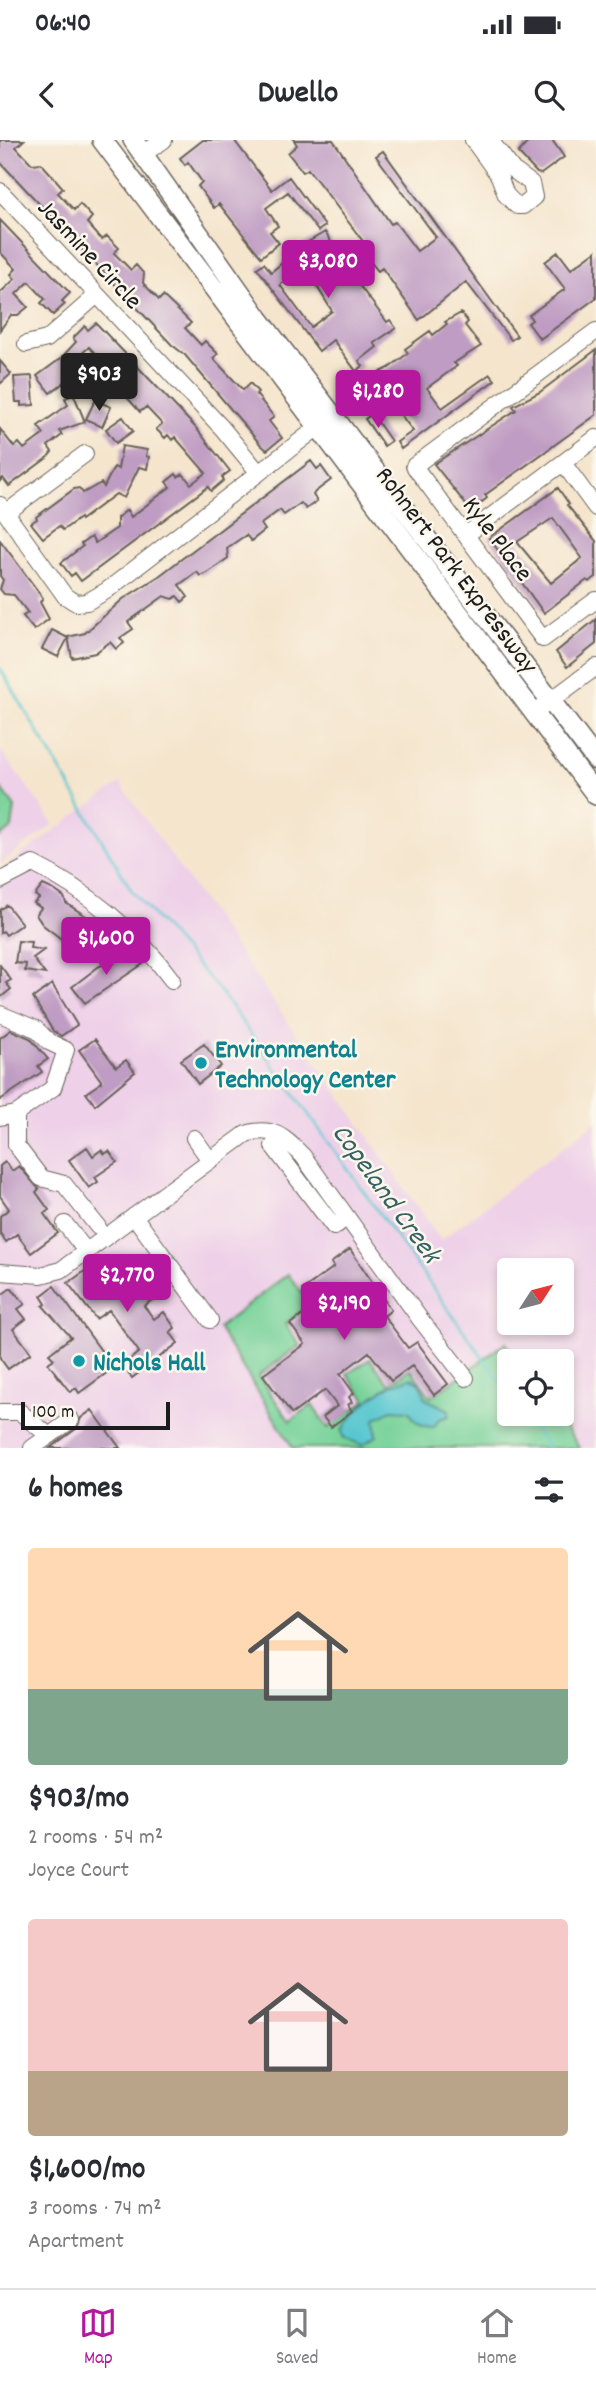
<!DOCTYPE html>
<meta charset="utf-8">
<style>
body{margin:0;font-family:Dekko,sans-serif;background:#f7f7f7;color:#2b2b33;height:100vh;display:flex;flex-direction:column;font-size:26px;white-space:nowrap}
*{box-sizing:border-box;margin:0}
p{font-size:23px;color:#7c7c81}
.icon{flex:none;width:38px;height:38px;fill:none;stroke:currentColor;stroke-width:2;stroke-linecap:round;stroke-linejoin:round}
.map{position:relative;height:1308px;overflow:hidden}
.drawer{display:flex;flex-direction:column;background:#fff;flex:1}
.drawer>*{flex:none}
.needle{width:46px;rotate:54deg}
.tools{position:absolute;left:497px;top:1118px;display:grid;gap:14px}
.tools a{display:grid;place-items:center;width:77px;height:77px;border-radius:7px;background:#fff;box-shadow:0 4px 10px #0003;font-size:35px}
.scale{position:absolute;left:21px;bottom:18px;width:149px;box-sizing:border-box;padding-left:7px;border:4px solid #1c1c1c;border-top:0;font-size:19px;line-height:24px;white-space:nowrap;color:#1c1c1c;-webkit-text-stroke:5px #fbf7ec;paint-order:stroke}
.price{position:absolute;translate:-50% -60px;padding:0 16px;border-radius:7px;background:#b5179e;color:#fff;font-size:23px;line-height:46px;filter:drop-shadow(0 2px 4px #0008)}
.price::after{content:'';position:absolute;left:50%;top:42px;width:21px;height:16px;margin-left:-10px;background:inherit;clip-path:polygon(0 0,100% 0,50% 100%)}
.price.active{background:#222;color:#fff}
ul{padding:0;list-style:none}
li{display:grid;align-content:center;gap:14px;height:371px;padding:0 28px}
li span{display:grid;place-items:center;height:217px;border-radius:7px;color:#555}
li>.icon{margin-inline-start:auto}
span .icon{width:126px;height:126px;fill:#fffc;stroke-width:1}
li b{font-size:30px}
h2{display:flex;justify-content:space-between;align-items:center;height:84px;padding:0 28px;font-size:30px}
.status{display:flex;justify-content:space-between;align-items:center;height:49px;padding:0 35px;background:#fff;direction:ltr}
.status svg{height:19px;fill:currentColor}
header{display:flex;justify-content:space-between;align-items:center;height:91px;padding:0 28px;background:#fff;font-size:32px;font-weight:700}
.dock{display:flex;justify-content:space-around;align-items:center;height:98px;border-top:2px solid #e1e1e2;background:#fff;font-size:19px;color:#7c7c81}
.dock a{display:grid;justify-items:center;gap:4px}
.dock .active{color:#b5179e}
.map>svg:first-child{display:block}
.built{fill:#eed0e8;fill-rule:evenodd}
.green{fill:#77d299;stroke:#4a775a;stroke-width:2}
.water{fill:#5ac7d0;stroke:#3b7276;stroke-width:2}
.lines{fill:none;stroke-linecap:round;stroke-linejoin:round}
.stream{stroke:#5ac7d0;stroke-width:2.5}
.building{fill:#bf9cc3;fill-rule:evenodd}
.minor-casing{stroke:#68625a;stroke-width:18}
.major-casing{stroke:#68625a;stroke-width:22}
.minor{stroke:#fff;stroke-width:16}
.major{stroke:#fff;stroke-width:19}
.culture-dot{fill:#0f9aa8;stroke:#fbf7ec;stroke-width:2.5}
.labels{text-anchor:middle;stroke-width:5;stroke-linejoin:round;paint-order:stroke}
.street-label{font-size:26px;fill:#1c1c1c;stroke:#fbf7ec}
.culture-label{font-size:26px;font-weight:bold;fill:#0d838f;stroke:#fbf7ec;text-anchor:start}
.water-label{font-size:28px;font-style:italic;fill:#356064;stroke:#fbf7ec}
</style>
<div class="status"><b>06:40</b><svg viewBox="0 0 49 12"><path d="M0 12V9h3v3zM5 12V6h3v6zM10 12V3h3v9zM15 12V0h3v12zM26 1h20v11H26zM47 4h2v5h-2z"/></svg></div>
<header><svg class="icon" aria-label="back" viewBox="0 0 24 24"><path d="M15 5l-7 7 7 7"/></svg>Dwello<svg class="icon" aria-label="search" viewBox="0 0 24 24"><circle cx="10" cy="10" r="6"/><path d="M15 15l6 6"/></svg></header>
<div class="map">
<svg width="596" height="1308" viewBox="0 0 596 1308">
<rect width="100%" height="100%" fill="#fbf7ec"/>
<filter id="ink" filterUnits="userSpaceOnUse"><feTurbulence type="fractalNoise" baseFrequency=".0143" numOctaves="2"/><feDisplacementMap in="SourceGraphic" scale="14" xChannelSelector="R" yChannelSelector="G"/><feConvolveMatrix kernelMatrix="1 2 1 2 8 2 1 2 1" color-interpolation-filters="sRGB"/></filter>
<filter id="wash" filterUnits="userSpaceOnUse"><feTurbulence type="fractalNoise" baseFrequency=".00686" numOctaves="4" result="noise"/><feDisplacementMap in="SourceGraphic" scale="28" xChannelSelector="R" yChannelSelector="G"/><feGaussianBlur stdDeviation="1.57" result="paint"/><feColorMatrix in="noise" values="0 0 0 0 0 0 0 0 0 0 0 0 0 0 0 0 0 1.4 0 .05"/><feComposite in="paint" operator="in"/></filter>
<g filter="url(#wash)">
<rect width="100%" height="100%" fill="#f5e5cd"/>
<path class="built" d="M0,609L54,684L0,724Z
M120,643L441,1100L596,982V1308H0V730ZM509,1130H562V1183H509ZM509,1222H562V1274H509Z"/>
<path class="green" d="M0,647L15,667L12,688L0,697Z
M288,1134L311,1165L285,1184L300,1205L258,1236L290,1281L312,1265L328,1288L366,1260L347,1234L370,1219L389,1244L411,1229L431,1257L506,1203L519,1221L509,1222V1274H556L580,1308H293L218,1188Z"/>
<path class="water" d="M412,1238L420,1243L426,1259L449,1270V1276L439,1279L434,1287C421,1287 415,1282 409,1271L391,1270L375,1279L377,1296L362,1305L344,1298L342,1291C353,1269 387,1242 412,1238Z"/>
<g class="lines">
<path class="stream" d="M0,528L132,751L220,851L509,1254
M524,1274L548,1308"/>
</g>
<g id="blocks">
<path class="building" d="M0,0H24L16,7L32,24L41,23L50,33L63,48L58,53L74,70L80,64L92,77L87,83L102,100L107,96L119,108L114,113L131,130L136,125L144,134L143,143L159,160L163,156L182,174L191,183L185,188L201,205L205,201L218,214L213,218L243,250L250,243L258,252L256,254L274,277L269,281L282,298L267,310L261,305L185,215L172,205L0,22Z
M203,0H234L272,50L289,37L325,86L318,91L288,52L266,68L278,86L270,92L279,103L261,117L219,64L214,68L198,46L202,42L188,22L185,25L180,18Z
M294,0H333L391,84L395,82L417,111L436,97L376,16L383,11L517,196L511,200L466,142L419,180L382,128L378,131L360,108L365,104L325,51L308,29L303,32L288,13L297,5Z
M530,0H552L564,17L541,34L537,33L518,13Z
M0,80L70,153L62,161L65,164L53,175L41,163L45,159L29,142L16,154L28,167L18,175H11L0,190V153L15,139L11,134L16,129L0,112Z
M325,92L342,120L346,117L364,142L359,145L387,182L390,180L396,188L374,203L377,207L359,221L363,226L356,231L333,200L319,211L257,128L264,123L271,132L292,115L291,112ZM305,127L332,171L311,187L280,145Z
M596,111V158L540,199L528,183L532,180L529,175L565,149L545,122L558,112L571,129Z
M461,173L468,182L465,185L481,206L454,223L457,226L427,248L442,268L490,234L495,240L401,309L397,302L413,291L394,266L388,271L381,261L384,259L368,238L389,228L408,213L405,209L430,191L433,195L447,184L445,182Z
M96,183L196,288L230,331L222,337L224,340L211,351L208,347L81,441L75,433L71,436L61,423L83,406L81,404L91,397L95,403L117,388V378L127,370L131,377L170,347L166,342L176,334L178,337L183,334L191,344L206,333L175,297L172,300L168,295L165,298L156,289L162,284L146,267L140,272L101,228L105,224L89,207L77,218L88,230L75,243L70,238L50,253L37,236L60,219L76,202L73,198L85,186L88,190Z
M596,210V275L485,355L487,358L471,371L434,324L516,270L513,266L540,252Z
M0,221L11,234L0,244Z
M32,236L34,265L21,266V262H16L14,237Z
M74,255L85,282L59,291L62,295L48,306L52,312L47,318L9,346L3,338L0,341V289L14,307L19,303L24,309L44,294L38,286L68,265L65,258Z
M95,260L111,267L102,287L86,279Z
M372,274L391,301L384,306L365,279Z
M123,277L133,291L116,303L106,289Z
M122,306L147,310L146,316L149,317L147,329L139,327L124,358L116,354L81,380L80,378L63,390L59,386L43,398L31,383L37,379L36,377L74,349L79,348L83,353L101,343L104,347L114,327L118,329Z
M311,321L317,329L321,326L331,340L315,352L313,355L317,361L306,369L301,363L284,375L280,370L261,384L265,390L251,401L246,395L227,408L228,418L207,433L200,436L197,432L179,445L188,457L182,462L177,456L173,459L164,456L128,482L133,489L120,498L124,503L116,509L110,502L95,513L72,518L68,497L85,493L123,459L159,436Z
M558,348L569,364L567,365L596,401V437L589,442L587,440L544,473L489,398ZM553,378L582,418L551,443L517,402Z
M0,400L43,458L40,462L49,479L34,490L23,476L28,473L14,455L4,454L0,449L3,440L0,436Z
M596,479V504L567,527L556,512Z
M52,490L68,498L58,517L42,509Z
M43,745L54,750L64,757L66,763L98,784L105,794L97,804L93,801L89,807L82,802L76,810L43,785L36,775L41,768L34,763L39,758L35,755Z
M7,765L22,784L6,795L3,791L0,793V770Z
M18,801L31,802L30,808L44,810L33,818L45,834L25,831L26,824L15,823Z
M123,814L127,819L133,815L143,824L85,863L72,847L98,827Z
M0,825L11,840L6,843L11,849L0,858Z
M52,844L77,885L61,896L53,891L33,858Z
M11,890L30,898L48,919L38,926L42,932L0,960V898Z
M95,899L116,927L126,920L135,932L95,965L86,953L102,942L79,910Z
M204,904L221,926L198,944L181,920Z
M87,1007L93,1016L101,1010L105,1014L109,1011L117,1022L95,1037L98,1042L89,1048L69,1020Z
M5,1022L12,1031L19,1026L39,1049L36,1052L49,1070L44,1074L58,1093L31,1113L17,1094L6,1102L0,1093V1076L9,1069L0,1056V1026Z
M350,1109L391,1170L384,1176L408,1208L417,1202L448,1244L434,1255L412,1226L391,1241L369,1212L340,1234L354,1253L349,1257L352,1262L348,1265L352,1271L331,1287L323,1277L337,1266L325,1250L292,1274L263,1235L305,1204L290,1184L314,1167L302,1150L334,1127L331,1123Z
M98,1122L115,1145L129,1136L136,1146L144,1141L156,1157L144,1166L154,1179L164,1172L175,1188L170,1192L178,1203L132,1238L123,1225L139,1212L109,1170L96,1179L68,1143Z
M54,1146L110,1223L105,1227L108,1232L79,1253L76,1248L70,1252L48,1223L54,1219L49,1214L71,1197L43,1166L46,1164L41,1156Z
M11,1148L25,1164L18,1169L26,1179L13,1189L31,1213L8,1229L0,1218V1156Z
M92,1270L120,1308H50L77,1288L81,1278Z"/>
</g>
</g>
<g filter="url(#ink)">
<use href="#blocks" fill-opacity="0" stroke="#68625a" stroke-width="2"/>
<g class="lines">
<defs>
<path id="minor" d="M473,0L499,36L506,55L517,66H523L534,57L531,43L513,30L490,0
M143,14L164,0
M0,51L222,288L259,333
M596,191L414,326L543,499L596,460
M26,204L47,199L97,155
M563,323L596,368
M0,365L65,456L76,463L87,462L106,451L326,281
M6,373L85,314
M466,395L596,298
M534,573L596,527
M0,741L33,724C86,750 137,792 172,840
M0,874L36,889L49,902L66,910L53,948L16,974L0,977
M16,974V1005L41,1038L64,1044L98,1087
M194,998L210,1020
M273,1006L334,1087L347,1077
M134,1076L210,1180
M65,1084L86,1111
M0,1132L41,1135L61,1130L246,994C273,985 285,998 303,1016L420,1179L466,1238
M0,1272H20L49,1296L71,1280
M32,1308L49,1296"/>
<path id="major" d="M102,0L596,655
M133,0L259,179L596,620"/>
</defs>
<use href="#minor" class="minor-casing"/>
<use href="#major" class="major-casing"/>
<use href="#minor" class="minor"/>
<use href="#major" class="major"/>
</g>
</g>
<g class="culture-dot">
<circle cx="201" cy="923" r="7"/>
<circle cx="79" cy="1221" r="7"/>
</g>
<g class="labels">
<g class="street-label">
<text transform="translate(91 113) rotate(47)" y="9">Jasmine Circle</text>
<text transform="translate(499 398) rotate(53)" y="9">Kyle Place</text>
<text transform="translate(458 429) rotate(53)" y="9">Rohnert Park Expressway</text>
</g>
<g class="culture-label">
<text x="215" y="917">Environmental<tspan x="215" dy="30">Technology Center</tspan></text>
<text x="93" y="1230">Nichols Hall</text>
</g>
<g class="water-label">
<text transform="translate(388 1052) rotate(54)" y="10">Copeland Creek</text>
</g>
</g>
</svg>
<div class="tools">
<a><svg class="needle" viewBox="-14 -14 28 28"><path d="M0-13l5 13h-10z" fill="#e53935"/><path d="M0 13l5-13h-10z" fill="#7c7c81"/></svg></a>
<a><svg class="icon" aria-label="locate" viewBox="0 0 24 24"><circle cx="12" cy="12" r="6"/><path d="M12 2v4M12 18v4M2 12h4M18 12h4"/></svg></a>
</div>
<div class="scale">100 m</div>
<b class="price" style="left:328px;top:160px">$3,080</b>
<b class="price active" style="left:99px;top:273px">$903</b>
<b class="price" style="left:378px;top:290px">$1,280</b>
<b class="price" style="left:106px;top:837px">$1,600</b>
<b class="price" style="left:127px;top:1174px">$2,770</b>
<b class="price" style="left:344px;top:1202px">$2,190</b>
</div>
<section class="drawer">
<h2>6 homes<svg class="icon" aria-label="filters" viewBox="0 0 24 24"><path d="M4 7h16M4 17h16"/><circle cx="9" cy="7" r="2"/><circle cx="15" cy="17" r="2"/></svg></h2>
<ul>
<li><span style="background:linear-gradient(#ffd9b3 65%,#7fa58c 0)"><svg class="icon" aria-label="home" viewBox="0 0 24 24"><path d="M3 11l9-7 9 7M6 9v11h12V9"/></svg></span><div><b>$903/mo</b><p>2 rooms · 54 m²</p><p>Joyce Court</p></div></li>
<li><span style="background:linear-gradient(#f6c9c9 70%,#b9a48a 0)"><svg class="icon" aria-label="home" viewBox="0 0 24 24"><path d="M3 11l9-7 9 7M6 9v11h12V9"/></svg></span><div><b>$1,600/mo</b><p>3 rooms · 74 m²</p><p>Apartment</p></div></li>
</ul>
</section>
<nav class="dock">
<a class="active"><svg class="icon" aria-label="map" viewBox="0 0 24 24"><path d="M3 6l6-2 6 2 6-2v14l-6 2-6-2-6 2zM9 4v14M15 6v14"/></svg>Map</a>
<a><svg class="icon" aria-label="saved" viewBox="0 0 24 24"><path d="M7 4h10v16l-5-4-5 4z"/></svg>Saved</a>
<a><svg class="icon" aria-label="home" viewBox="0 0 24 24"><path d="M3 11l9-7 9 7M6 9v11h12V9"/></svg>Home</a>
</nav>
